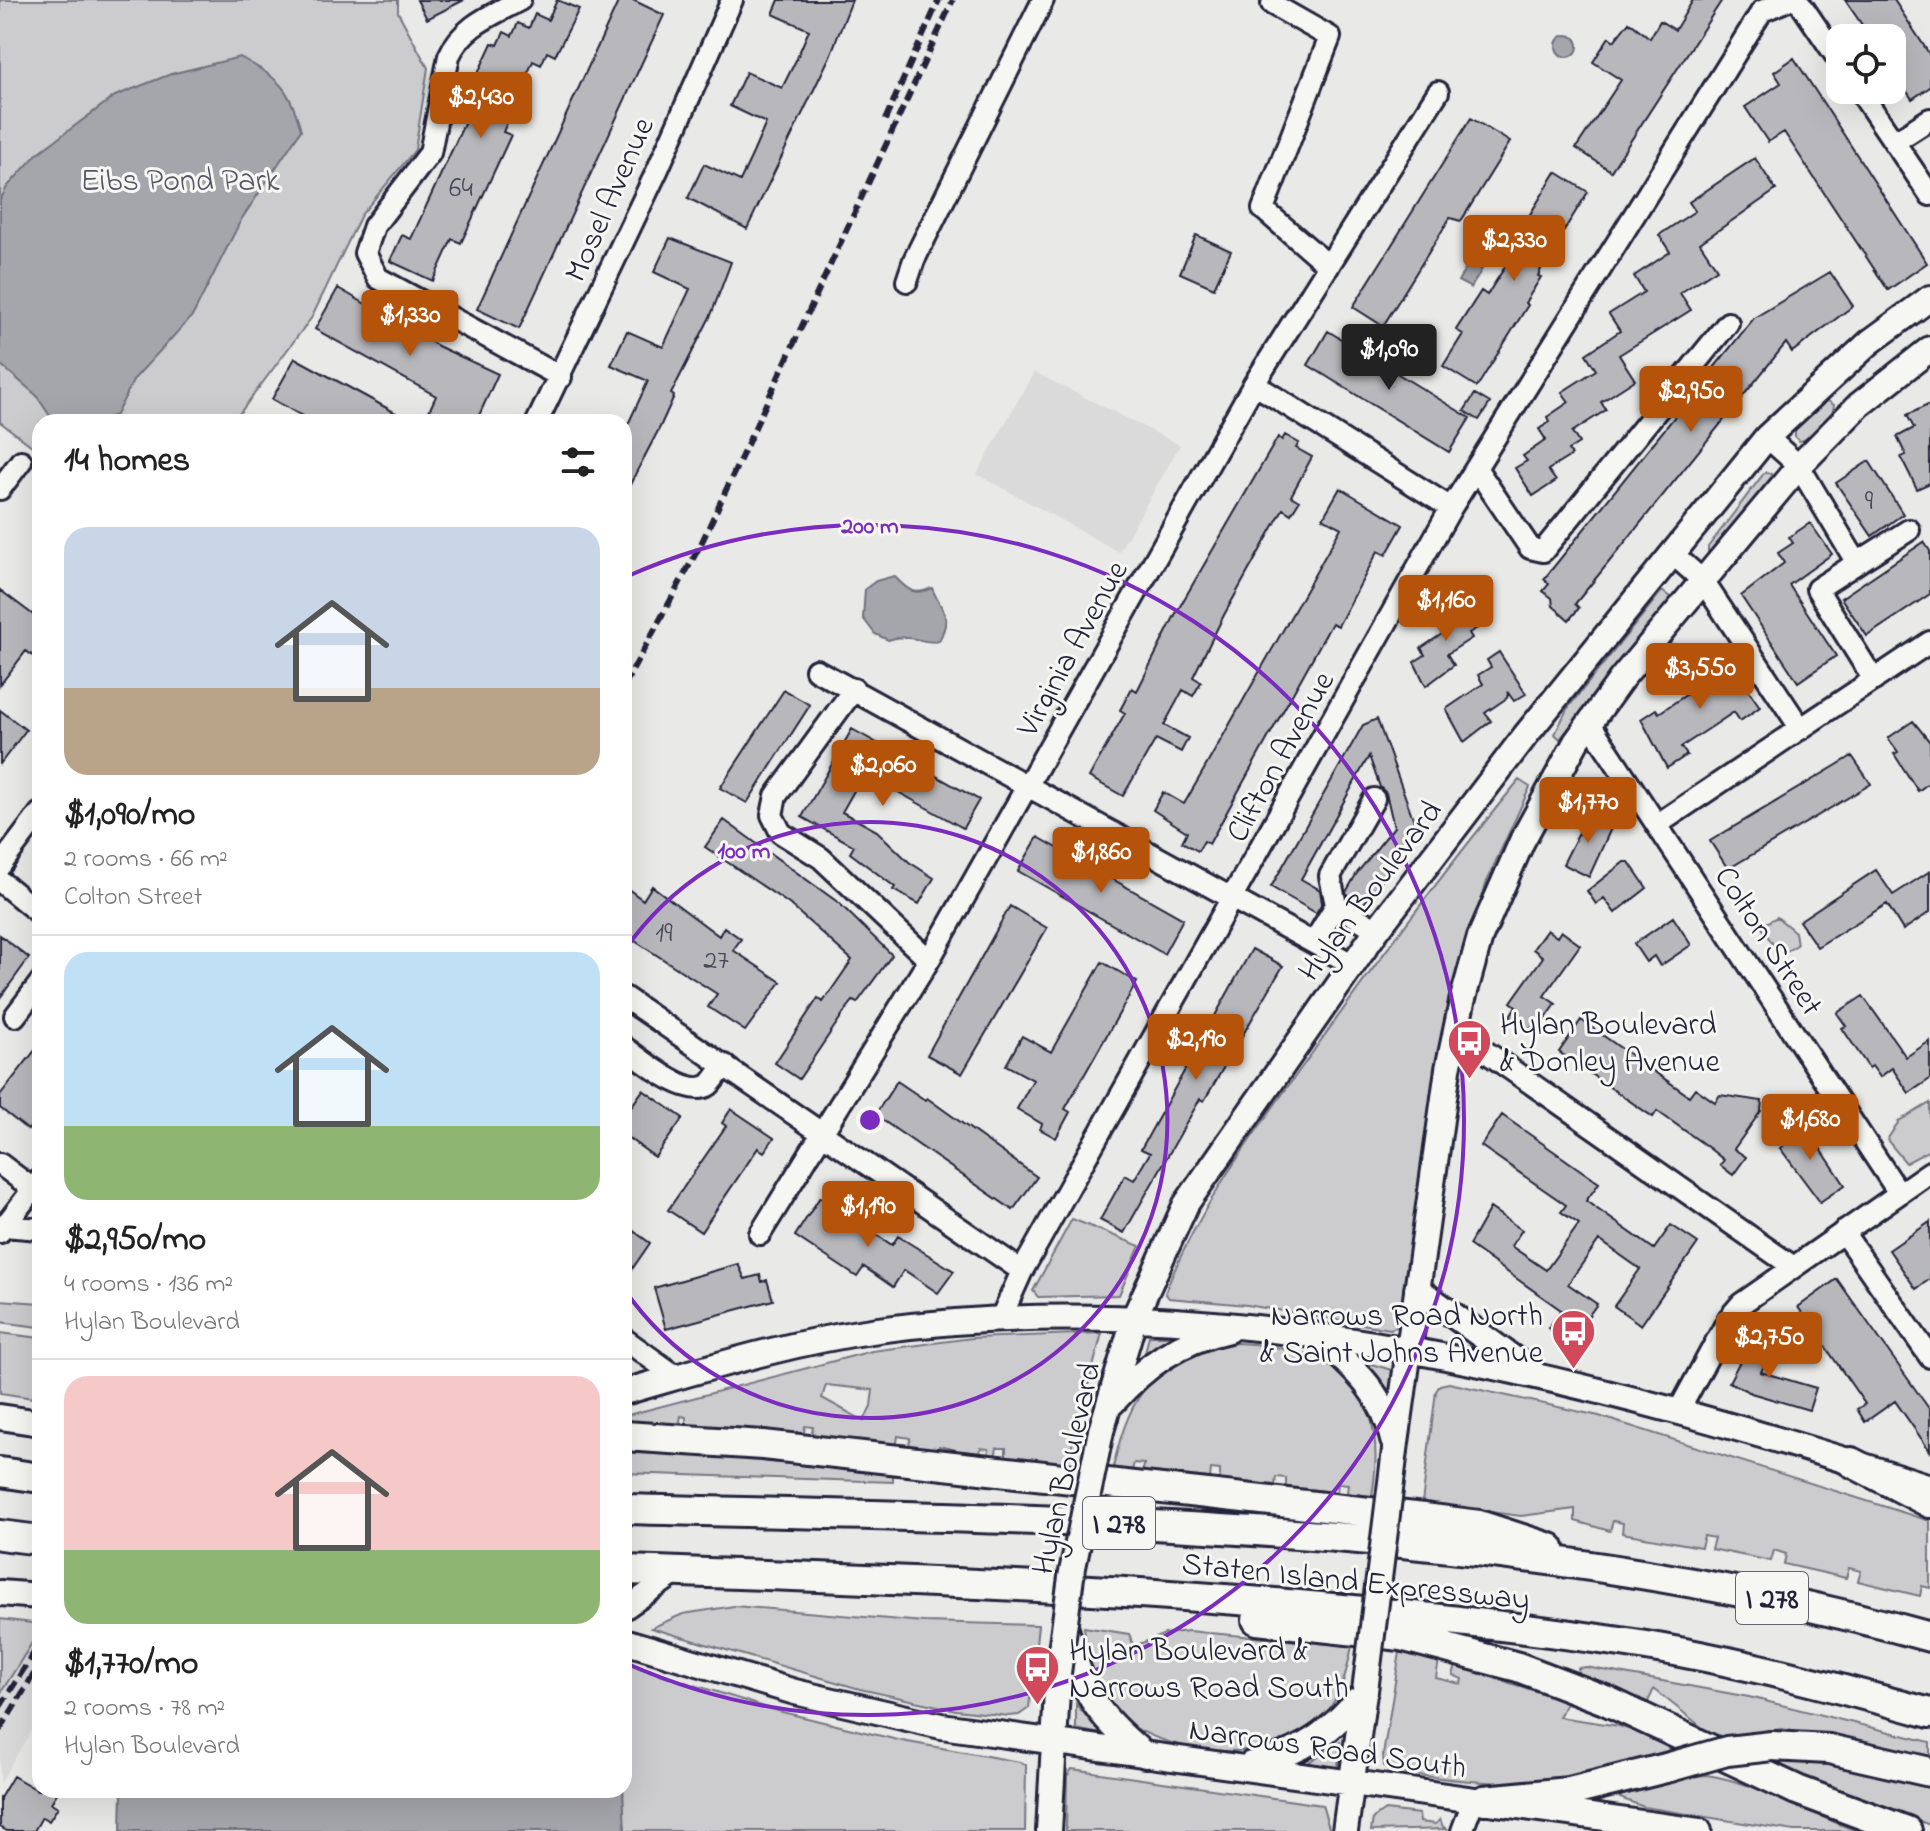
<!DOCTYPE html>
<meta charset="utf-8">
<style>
body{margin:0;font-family:"Indie Flower",sans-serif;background:#f2f2f2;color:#222;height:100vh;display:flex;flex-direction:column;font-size:30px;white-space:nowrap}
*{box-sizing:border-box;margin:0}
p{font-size:26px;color:#767676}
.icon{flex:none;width:44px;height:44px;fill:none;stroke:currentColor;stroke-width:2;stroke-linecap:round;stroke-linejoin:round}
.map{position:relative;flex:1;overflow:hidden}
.panel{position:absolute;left:32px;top:414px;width:600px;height:1384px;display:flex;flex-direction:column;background:#fff;border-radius:24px;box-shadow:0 8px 32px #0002}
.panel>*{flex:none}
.tools{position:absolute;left:1826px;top:24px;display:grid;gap:16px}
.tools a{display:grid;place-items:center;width:80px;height:80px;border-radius:16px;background:#fff;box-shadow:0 8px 32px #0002;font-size:40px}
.price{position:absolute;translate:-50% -68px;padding:0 18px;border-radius:8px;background:#b45309;color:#fff;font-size:26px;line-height:52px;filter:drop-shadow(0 2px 4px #0008)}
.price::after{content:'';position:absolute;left:50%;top:48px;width:24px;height:18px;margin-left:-12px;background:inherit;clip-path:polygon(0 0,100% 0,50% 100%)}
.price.selected{background:#222;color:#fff}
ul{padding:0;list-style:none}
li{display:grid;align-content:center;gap:16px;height:424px;padding:0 32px}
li+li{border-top:2px solid #e0e0e0}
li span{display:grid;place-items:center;height:248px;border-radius:24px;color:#555}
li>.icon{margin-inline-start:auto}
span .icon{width:144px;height:144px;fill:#fffc;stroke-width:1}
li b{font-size:34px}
h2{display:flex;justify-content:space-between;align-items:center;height:96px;padding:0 32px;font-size:34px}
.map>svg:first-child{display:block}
.built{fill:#dadada}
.green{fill:#ccccce;stroke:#777784;stroke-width:2;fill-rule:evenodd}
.water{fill:#a5a5ac;stroke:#71717f;stroke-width:2}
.building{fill:#b8b8bc;stroke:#22223b;stroke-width:2}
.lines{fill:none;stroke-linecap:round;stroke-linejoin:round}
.minor-casing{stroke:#22223b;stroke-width:26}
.major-casing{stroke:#22223b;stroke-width:30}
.highway-casing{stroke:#22223b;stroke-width:34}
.minor{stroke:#f6f6f2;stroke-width:20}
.major{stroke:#f6f6f2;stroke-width:24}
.highway{stroke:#f6f6f2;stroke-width:28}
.rail{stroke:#22223b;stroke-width:6;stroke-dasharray:12 6;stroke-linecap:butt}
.major-bridge-casing{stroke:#22223b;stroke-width:30;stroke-linecap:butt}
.highway-bridge-casing{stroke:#22223b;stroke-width:34;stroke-linecap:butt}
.major-bridge{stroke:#f6f6f2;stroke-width:24}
.highway-bridge{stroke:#f6f6f2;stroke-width:28}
.ring{fill:none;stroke:#7b2cbf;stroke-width:4}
.labels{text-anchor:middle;stroke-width:6;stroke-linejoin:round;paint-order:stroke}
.number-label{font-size:28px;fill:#48485b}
.shield{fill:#f6f6f2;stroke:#626272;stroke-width:2}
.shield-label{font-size:30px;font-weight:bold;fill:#22223b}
.park-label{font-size:32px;fill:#555567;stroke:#f6f6f2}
.street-label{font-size:32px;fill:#22223b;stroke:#f6f6f2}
.poi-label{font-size:32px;fill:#22223b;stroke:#f6f6f2;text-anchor:start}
.centre{fill:#7b2cbf;stroke:#f6f6f2;stroke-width:4}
.ring-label{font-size:24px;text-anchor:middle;font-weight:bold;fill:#7b2cbf;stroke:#f6f6f2;stroke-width:6;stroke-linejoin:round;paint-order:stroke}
</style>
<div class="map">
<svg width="1930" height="1831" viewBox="0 0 1930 1831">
<rect width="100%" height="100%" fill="#e9e9e7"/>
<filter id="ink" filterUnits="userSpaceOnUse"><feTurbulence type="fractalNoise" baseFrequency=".0125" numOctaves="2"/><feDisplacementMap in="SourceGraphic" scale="16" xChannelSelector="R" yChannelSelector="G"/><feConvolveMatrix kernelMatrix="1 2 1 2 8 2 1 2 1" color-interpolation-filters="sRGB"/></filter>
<g filter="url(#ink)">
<path class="built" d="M1034,372L1180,445L1119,552L977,474Z
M40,1630V1716L0,1783V1694Z"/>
<path class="green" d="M0,0H398V12L428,68L415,150L361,215L312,317L233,422H40V452L0,422Z
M1828,401L1834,405C1833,418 1812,440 1799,441L1795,437V428L1822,402Z
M1765,472L1771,474L1772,482L1708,554V547Z
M1662,591L1675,601L1560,739L1555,734L1567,709Z
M1519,780L1530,787L1488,878L1461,965L1400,1326L1390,1329L1247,1305L1169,1298L1165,1293C1198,1207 1253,1135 1307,1060C1375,964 1444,871 1519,780Z
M1777,917L1795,932L1797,945L1780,955L1761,926Z
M1930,1103V1150L1906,1163L1887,1140L1899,1121Z
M1072,1219L1140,1246L1119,1295L1038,1297L1033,1291Z
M0,1300L40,1303V1327L0,1322Z
M0,1333L40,1338V1399L0,1393Z
M1102,1333L1067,1465L1006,1458V1448H997L995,1457L988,1456L989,1449L981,1448L979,1456L939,1446L938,1452L909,1449L910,1438L898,1436L896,1448L811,1438L813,1427L805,1426L803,1437H797V1432L792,1436L686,1426V1417L681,1416L679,1426L624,1425V1416L872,1351L972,1338ZM826,1385L873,1390L871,1406L864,1421L822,1398Z
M1149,1336H1172V1337L1144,1357Z
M1237,1343C1340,1348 1390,1387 1372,1496L1347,1493L1348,1484L1338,1483L1337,1492L1286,1487V1478L1276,1477L1275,1485L1220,1480V1470L1211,1469L1210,1478L1143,1471L1144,1464L1134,1463L1132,1470L1113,1468C1130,1390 1156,1357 1237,1343Z
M1371,1364L1392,1370L1390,1394L1368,1367Z
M1449,1383L1599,1416L1930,1521V1588L1922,1586L1920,1596L1858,1581L1861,1571L1849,1568L1846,1578L1784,1564L1786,1554L1774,1550L1771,1561L1711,1549L1714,1538L1704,1536L1701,1547L1622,1533L1623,1523L1613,1521L1610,1531L1575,1521V1509L1521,1516L1422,1503L1436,1391L1440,1385Z
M624,1449L665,1450L893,1475V1482L624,1473Z
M734,1606L924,1622L1038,1625L1029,1708L1019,1715L1009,1716L956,1710L860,1689L651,1628L683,1614Z
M0,1619L40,1624V1630L0,1694Z
M1084,1627L1129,1634L1134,1646L1165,1634L1188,1631L1352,1646C1346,1677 1338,1705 1314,1727C1266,1769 1135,1754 1102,1697C1090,1676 1087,1651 1084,1627Z
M1400,1652L1439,1660L1436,1678L1461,1684L1462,1679L1453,1675L1456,1666L1567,1701L1559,1717L1619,1726L1680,1747C1624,1764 1565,1783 1506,1783C1468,1782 1428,1777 1390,1771L1384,1766L1383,1755Z
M624,1663L778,1711L902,1741L1020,1762L1026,1765L1025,1831H625L622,1814L628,1721L624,1715Z
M1586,1667L1749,1697L1930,1742V1759L1782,1729L1714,1737L1654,1689L1646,1706L1579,1676L1578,1668Z
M1076,1704L1099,1731L1100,1734L1076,1729Z
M1340,1742L1338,1768L1309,1763V1762Z
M1762,1761L1822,1762L1930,1788V1825Z
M1072,1769L1322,1805L1330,1831H1066L1067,1776Z
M1707,1775C1759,1783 1807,1813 1857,1831H1794L1644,1807L1620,1798L1624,1792L1675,1778Z
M1385,1810L1419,1814L1420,1822L1436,1824L1440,1819L1443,1827L1448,1829L1371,1831L1373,1818Z"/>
<path class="water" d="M1556 46a11 11 0 1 1 22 0a11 11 0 1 1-22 0Z
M240,57C279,79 289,86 301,130L241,220L193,315L134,379L116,415L96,422H54L36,395L0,364V200L7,187L37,154L115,96L171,74Z
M1470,261L1482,269L1471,288L1458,281Z
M894,576C907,589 913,597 932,588C941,611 953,614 939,641C921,645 911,632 888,640L875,634L863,618L865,589L876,581Z
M122,1790H623L625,1831H121Z"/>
<path class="building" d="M417,0H464L427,19Z
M557,0L579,9L555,56L547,52L541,65L533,61L503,132L511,135L461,243L452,239L433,281L390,261L402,235L411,239L475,100L467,97L492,43L498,45L504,32L512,36L518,23L529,28L535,14L548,20Z
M619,0H633L664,15L519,329L477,309Z
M779,0H852L830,56L747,229L688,198L704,164L740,181L753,153L766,123L730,106L746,72L782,88L797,58L809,30L773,14Z
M1693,0H1722L1611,171L1576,148L1621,80L1593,62L1609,37L1614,41L1629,22L1650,38L1660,21L1675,30Z
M1845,0H1894L1930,55V87L1912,99L1892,69V38H1871Z
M1794,58L1927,263L1888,290L1784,132L1768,142L1745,107L1781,83L1774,72Z
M1471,118L1510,142L1461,221L1450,218L1383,326L1353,307Z
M1755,158L1776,190L1700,243L1717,269L1680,293L1691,310L1619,355L1635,380L1601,402L1606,410L1572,432L1579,443L1568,450L1572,455L1548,470L1556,481L1533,496L1515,468L1527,461L1523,456L1546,440L1539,429L1550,422L1547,417L1569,402L1562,392L1596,370L1586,354L1620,331L1609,314L1644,292L1634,276L1670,252L1659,235L1695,211L1689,202Z
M1556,172L1588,192L1544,262L1538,276L1541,277L1525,303L1528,305L1477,387L1443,366L1463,334L1456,330L1481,291L1487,295L1510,259L1517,245L1513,242Z
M1196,235L1231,251L1214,288L1180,273Z
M670,238L731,262L711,315L671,394L674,396L660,427L624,496V433L648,381L611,365L627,331L663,347L690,289L654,272Z
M1830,272L1853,306L1792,352L1786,343L1575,604L1579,608L1569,620L1553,606L1552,598L1543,591L1549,584L1544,579L1754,318Z
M338,288L440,347L498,374L476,422H424L436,396L315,329Z
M1328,331L1470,418L1449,452L1308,365Z
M295,358L374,401L412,422H315L297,413L272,399Z
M1475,394L1490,403L1479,420L1464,411Z
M1930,404V483L1917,489L1901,457L1906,455L1897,437L1914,428L1907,415Z
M1285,435L1299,443L1296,448L1312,457L1291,496L1299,501L1291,514L1283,509L1224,615L1193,677L1201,682L1193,696L1183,690L1164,725L1188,738L1181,752L1156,739L1123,796L1089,777L1125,713L1120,710L1132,688L1137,691L1175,615L1278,437L1282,440Z
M1869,461L1903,514L1872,536L1836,483Z
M1340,488L1403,525L1386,555L1378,551L1338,626L1332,623L1209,844L1204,841L1198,851L1182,842L1187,832L1153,810L1163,792L1184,804L1202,773L1341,528L1323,518Z
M1810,523L1832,554L1789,585L1836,656L1798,682L1741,596L1784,563L1778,553L1793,543L1789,537Z
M1924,542L1930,551V594L1867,636L1841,598Z
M0,590L40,620V661L26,651L0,685Z
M1464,600L1479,627L1469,633L1472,638L1447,654L1454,665L1426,686L1414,662L1425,655L1421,648L1448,630L1441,615Z
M1499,652L1526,694L1514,701L1508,693L1507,698L1485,713L1491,721L1464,742L1446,709L1483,684L1478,675L1491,667L1487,660Z
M1723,653L1760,707L1740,721L1734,712L1713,726L1681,747L1687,755L1667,768L1641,719L1656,709L1659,713L1711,678L1703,666Z
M784,690L810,705L747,803L720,788Z
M0,710L26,730L0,764Z
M1377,719L1418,832L1362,906L1348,897L1346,892L1357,873L1394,827L1386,793L1380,787L1369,756L1301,879L1320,890L1322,903L1316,913L1271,887L1363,725Z
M1913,721L1930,742V782L1918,791L1894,754L1898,752L1888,738Z
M852,729L979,800L963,828L864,773L842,812L877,831L909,862L934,878L919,904L893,890L895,887L850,853L854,846L802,817Z
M1852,756L1871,784L1728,869L1710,841Z
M1589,812L1613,824L1589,877L1563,864Z
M724,820L839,903L892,955L857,1003L853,1001L845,1011L799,1079L775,1063L818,998L823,1002L852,960L789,904L705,847Z
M1038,837L1183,919L1164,954L1018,871Z
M1624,862H1629L1647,888L1615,913L1604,898L1596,904L1587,891Z
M1876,870L1893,895L1930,871V912L1903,930L1887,904L1817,947L1799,921Z
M624,886L643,900L652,886L719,936L724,927L741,939L733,950L781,982L745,1031L708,1007L717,994L624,934Z
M1010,906L1047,928L962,1074L927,1055Z
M1673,917L1691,945L1660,966L1654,956L1646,962L1634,944Z
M1547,930L1557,937L1561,931L1580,945L1544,996L1556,1004L1542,1024L1537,1020L1530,1030L1510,1016L1516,1006L1511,1002L1543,957L1533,949Z
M0,935L29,958L0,998Z
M1252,949L1283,966L1204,1101L1200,1099L1124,1233L1100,1220L1125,1175L1134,1180L1150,1153L1141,1149Z
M1102,962L1137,982L1065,1109L1070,1112L1056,1138L1040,1129L1042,1124L1017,1109L1033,1080L1006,1065L1022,1036L1051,1052Z
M1863,996L1906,1057L1930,1041V1079L1909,1093L1892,1068L1880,1077L1872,1066L1869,1068L1842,1028L1846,1026L1837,1013Z
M1581,1020L1689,1096L1695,1088L1715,1102L1720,1095L1762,1101L1761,1111L1734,1149L1746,1157L1733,1175L1720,1165L1724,1160L1705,1145L1657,1111L1653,1117L1559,1052Z
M40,1044V1126L34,1122L28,1130L0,1108V1095Z
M897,1081L925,1100L927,1098L1037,1177L1013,1210L875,1115Z
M643,1090L683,1118L655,1157L624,1135V1117Z
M731,1109L774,1138L764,1152L758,1148L701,1232L668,1210L726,1126L722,1123Z
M1502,1115L1599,1183L1586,1201L1654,1249L1671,1225L1698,1243L1641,1325L1614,1306L1640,1269L1599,1240L1568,1284L1597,1304L1569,1343L1548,1328L1561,1310L1469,1245L1490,1208L1522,1230L1511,1246L1546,1270L1579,1224L1561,1212L1566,1205L1481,1146Z
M1802,1121L1845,1185L1820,1202L1780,1148L1783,1146L1777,1138Z
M820,1197L892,1245L898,1236L954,1271L938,1293L904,1270L893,1287L864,1267L857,1277L795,1236Z
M1930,1222V1279L1916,1289L1889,1250Z
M624,1224L650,1243L624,1281Z
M738,1264L745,1279L760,1275L762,1282L767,1280L773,1300L666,1329L654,1288Z
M1837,1279L1930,1410V1451L1895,1401L1865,1422L1857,1409L1865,1404L1798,1307Z
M1751,1340L1771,1351L1761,1372L1816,1388L1809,1410L1751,1393L1729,1382Z
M13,1776L37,1790H59L51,1803L58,1807L49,1821L42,1817L34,1831H7L0,1827V1798Z"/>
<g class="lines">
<defs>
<path id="minor" d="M520,0C493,15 463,25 449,56L430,153L374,226L365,253L378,278L561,377
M1798,0L1840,62
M1272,4L1330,37L1263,209L1329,266
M1859,90L1930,195
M1894,142L1930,119
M907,281L914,260L1043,0
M1254,384L1451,508
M537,422L657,171L732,0
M1767,437L1799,466L1857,563L1817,589L1874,680
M1476,468L1530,548L1543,551L1728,323
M0,489L21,461
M1673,554L1703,581L1801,729
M1857,563L1909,530
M816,670L1352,964
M854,689L776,796L772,815L781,833L821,858L929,960
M1589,722L1899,1193
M1658,824L1930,642
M0,866L40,813
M0,881L40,914
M1336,905L1330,876L1374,799
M1314,942L1336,905L1377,930
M624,997L1022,1271
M15,1016L40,983
M1456,1031L1792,1266
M624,1047C641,1059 687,1099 709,1085C714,1081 720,1070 725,1065
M0,1164L33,1189
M4,1226L40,1229
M0,1232L40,1180
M1843,1232L1930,1357
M760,1234L929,960L1254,384L1438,92
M1001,1318L1022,1271L1451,508L1762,11L1788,0
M624,1339L677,1377
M1678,1412L1729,1318L1741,1304L1930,1172
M624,1609L678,1572
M1462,1831L1474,1799"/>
<path id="major" d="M1417,1289L1536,1375
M1319,1337C1353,1368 1384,1393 1393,1440
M624,1392C708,1368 791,1342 878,1330C1229,1282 1597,1380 1930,1487
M1113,1402C1146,1365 1179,1341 1228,1330
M0,1417L40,1423
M1101,1431L1135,1316L1186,1204L1377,930L1525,736L1767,437L1870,342L1930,298
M1395,1450L1448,1069L1462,1002L1480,937L1522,841L1576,742L1622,678L1799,466L1859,405L1930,349
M0,1593L40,1596
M1065,1625C1083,1693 1091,1709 1145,1755
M624,1641L795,1692L941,1726L1699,1831
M1251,1764C1303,1754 1332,1731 1365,1691
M1049,1831L1058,1673
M1345,1831L1364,1693"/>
<path id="highway" d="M624,1436L763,1445L1424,1518L1479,1525L1550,1548
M1851,1462L1930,1503
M0,1472L40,1478
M624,1509C1063,1521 1503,1518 1930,1637
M0,1535L40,1540
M624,1570C952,1581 1282,1593 1607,1640C1716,1655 1824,1684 1930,1713
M1257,1620L1401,1636L1518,1667L1605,1700L1797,1790L1907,1831
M1772,1746L1829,1749L1930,1772
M1484,1800L1569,1792L1670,1767"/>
</defs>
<use href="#minor" class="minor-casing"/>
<use href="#major" class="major-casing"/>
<use href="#highway" class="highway-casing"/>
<use href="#minor" class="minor"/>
<use href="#major" class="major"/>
<use href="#highway" class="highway"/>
<path class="rail" d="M885,120L939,0
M624,686L701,544L953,0
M0,1707L40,1643
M0,1730L40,1664"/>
<defs>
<path id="major-bridge" d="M1058,1673L1071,1577L1101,1431
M1365,1691L1395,1450"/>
<path id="highway-bridge" d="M1670,1767L1727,1751L1772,1746"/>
</defs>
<use href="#major-bridge" class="major-bridge-casing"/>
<use href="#highway-bridge" class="highway-bridge-casing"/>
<use href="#major-bridge" class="major-bridge"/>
<use href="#highway-bridge" class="highway-bridge"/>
</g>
</g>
<g class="ring">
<path d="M624 951A298 298 0 1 1 624 1289"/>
<path d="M628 576A595 595 0 1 1 628 1664"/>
</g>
<defs>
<symbol id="bus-pin" viewBox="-11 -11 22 30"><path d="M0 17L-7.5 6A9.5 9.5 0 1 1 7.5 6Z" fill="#d1495b" stroke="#f6f6f2"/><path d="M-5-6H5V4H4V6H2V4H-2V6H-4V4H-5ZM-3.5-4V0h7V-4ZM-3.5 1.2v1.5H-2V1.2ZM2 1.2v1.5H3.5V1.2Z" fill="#fff"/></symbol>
</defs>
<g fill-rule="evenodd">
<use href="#bus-pin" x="1444" y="1016" width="51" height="69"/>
<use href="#bus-pin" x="1548" y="1306" width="51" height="69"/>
<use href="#bus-pin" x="1012" y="1642" width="51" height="69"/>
</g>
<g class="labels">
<g class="number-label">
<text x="461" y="196">64</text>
<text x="1869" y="509">9</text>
<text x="664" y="941">19</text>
<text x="716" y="968">27</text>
</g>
<g class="shield">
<rect x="1083" y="1497" width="72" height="52" rx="6"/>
<rect x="1736" y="1572" width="72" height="52" rx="6"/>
</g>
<g class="shield-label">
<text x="1119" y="1533">I 278</text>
<text x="1772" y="1608">I 278</text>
</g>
<g class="park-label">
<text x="180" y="190">Eibs Pond Park</text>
</g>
<g class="street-label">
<text transform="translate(608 199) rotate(-66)" y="11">Mosel Avenue</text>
<text transform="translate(1071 648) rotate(-61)" y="11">Virginia Avenue</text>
<text transform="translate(1279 756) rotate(-61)" y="11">Clifton Avenue</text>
<text transform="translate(1369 890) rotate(-53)" y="11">Hylan Boulevard</text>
<text transform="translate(1770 940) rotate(57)" y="11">Colton Street</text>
<text transform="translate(1065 1468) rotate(-77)" y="11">Hylan Boulevard</text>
<text transform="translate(1356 1580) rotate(6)" y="11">Staten Island Expressway</text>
<text transform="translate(1328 1747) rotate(8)" y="11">Narrows Road South</text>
</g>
<g class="poi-label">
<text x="1500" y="1034">Hylan Boulevard<tspan x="1500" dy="37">&amp; Donley Avenue</tspan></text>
<text x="1543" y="1325" text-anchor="end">Narrows Road North<tspan x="1543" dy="37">&amp; Saint Johns Avenue</tspan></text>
<text x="1069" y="1660">Hylan Boulevard &amp;<tspan x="1069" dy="37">Narrows Road South</tspan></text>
</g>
</g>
<circle cx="870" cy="1120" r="12" class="centre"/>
<g class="ring-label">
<text x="870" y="533">200 m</text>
<text x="744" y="858">100 m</text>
</g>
</svg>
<div class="tools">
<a><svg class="icon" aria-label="locate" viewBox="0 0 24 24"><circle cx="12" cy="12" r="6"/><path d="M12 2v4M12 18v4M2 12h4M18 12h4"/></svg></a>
</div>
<b class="price" style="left:481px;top:140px">$2,430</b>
<b class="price" style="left:1514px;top:283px">$2,330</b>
<b class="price" style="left:410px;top:358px">$1,330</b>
<b class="price selected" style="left:1389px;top:392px">$1,090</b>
<b class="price" style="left:1691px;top:434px">$2,950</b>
<b class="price" style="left:1446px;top:643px">$1,160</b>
<b class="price" style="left:1700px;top:711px">$3,550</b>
<b class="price" style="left:883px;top:808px">$2,060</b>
<b class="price" style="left:1588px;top:845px">$1,770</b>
<b class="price" style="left:1101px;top:895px">$1,860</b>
<b class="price" style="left:1196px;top:1082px">$2,190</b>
<b class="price" style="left:1810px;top:1162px">$1,680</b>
<b class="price" style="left:868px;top:1249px">$1,190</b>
<b class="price" style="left:1769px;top:1380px">$2,750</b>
<section class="panel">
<h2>14 homes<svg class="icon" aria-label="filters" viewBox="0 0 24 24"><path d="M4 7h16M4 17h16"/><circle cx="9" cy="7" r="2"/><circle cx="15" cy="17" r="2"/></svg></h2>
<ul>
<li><span style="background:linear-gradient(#c9d6e8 65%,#b9a48a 0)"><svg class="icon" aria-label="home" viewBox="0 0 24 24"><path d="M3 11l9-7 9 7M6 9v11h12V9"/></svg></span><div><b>$1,090/mo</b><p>2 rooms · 66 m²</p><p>Colton Street</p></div></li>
<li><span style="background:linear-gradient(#bfe0f5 70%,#8fb573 0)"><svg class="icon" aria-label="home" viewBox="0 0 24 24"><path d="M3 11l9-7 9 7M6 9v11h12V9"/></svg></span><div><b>$2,950/mo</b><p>4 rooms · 136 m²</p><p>Hylan Boulevard</p></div></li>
<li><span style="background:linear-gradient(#f6c9c9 70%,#8fb573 0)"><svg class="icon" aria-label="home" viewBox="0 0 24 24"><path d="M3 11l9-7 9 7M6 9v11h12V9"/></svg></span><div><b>$1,770/mo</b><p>2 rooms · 78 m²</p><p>Hylan Boulevard</p></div></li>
</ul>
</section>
</div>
